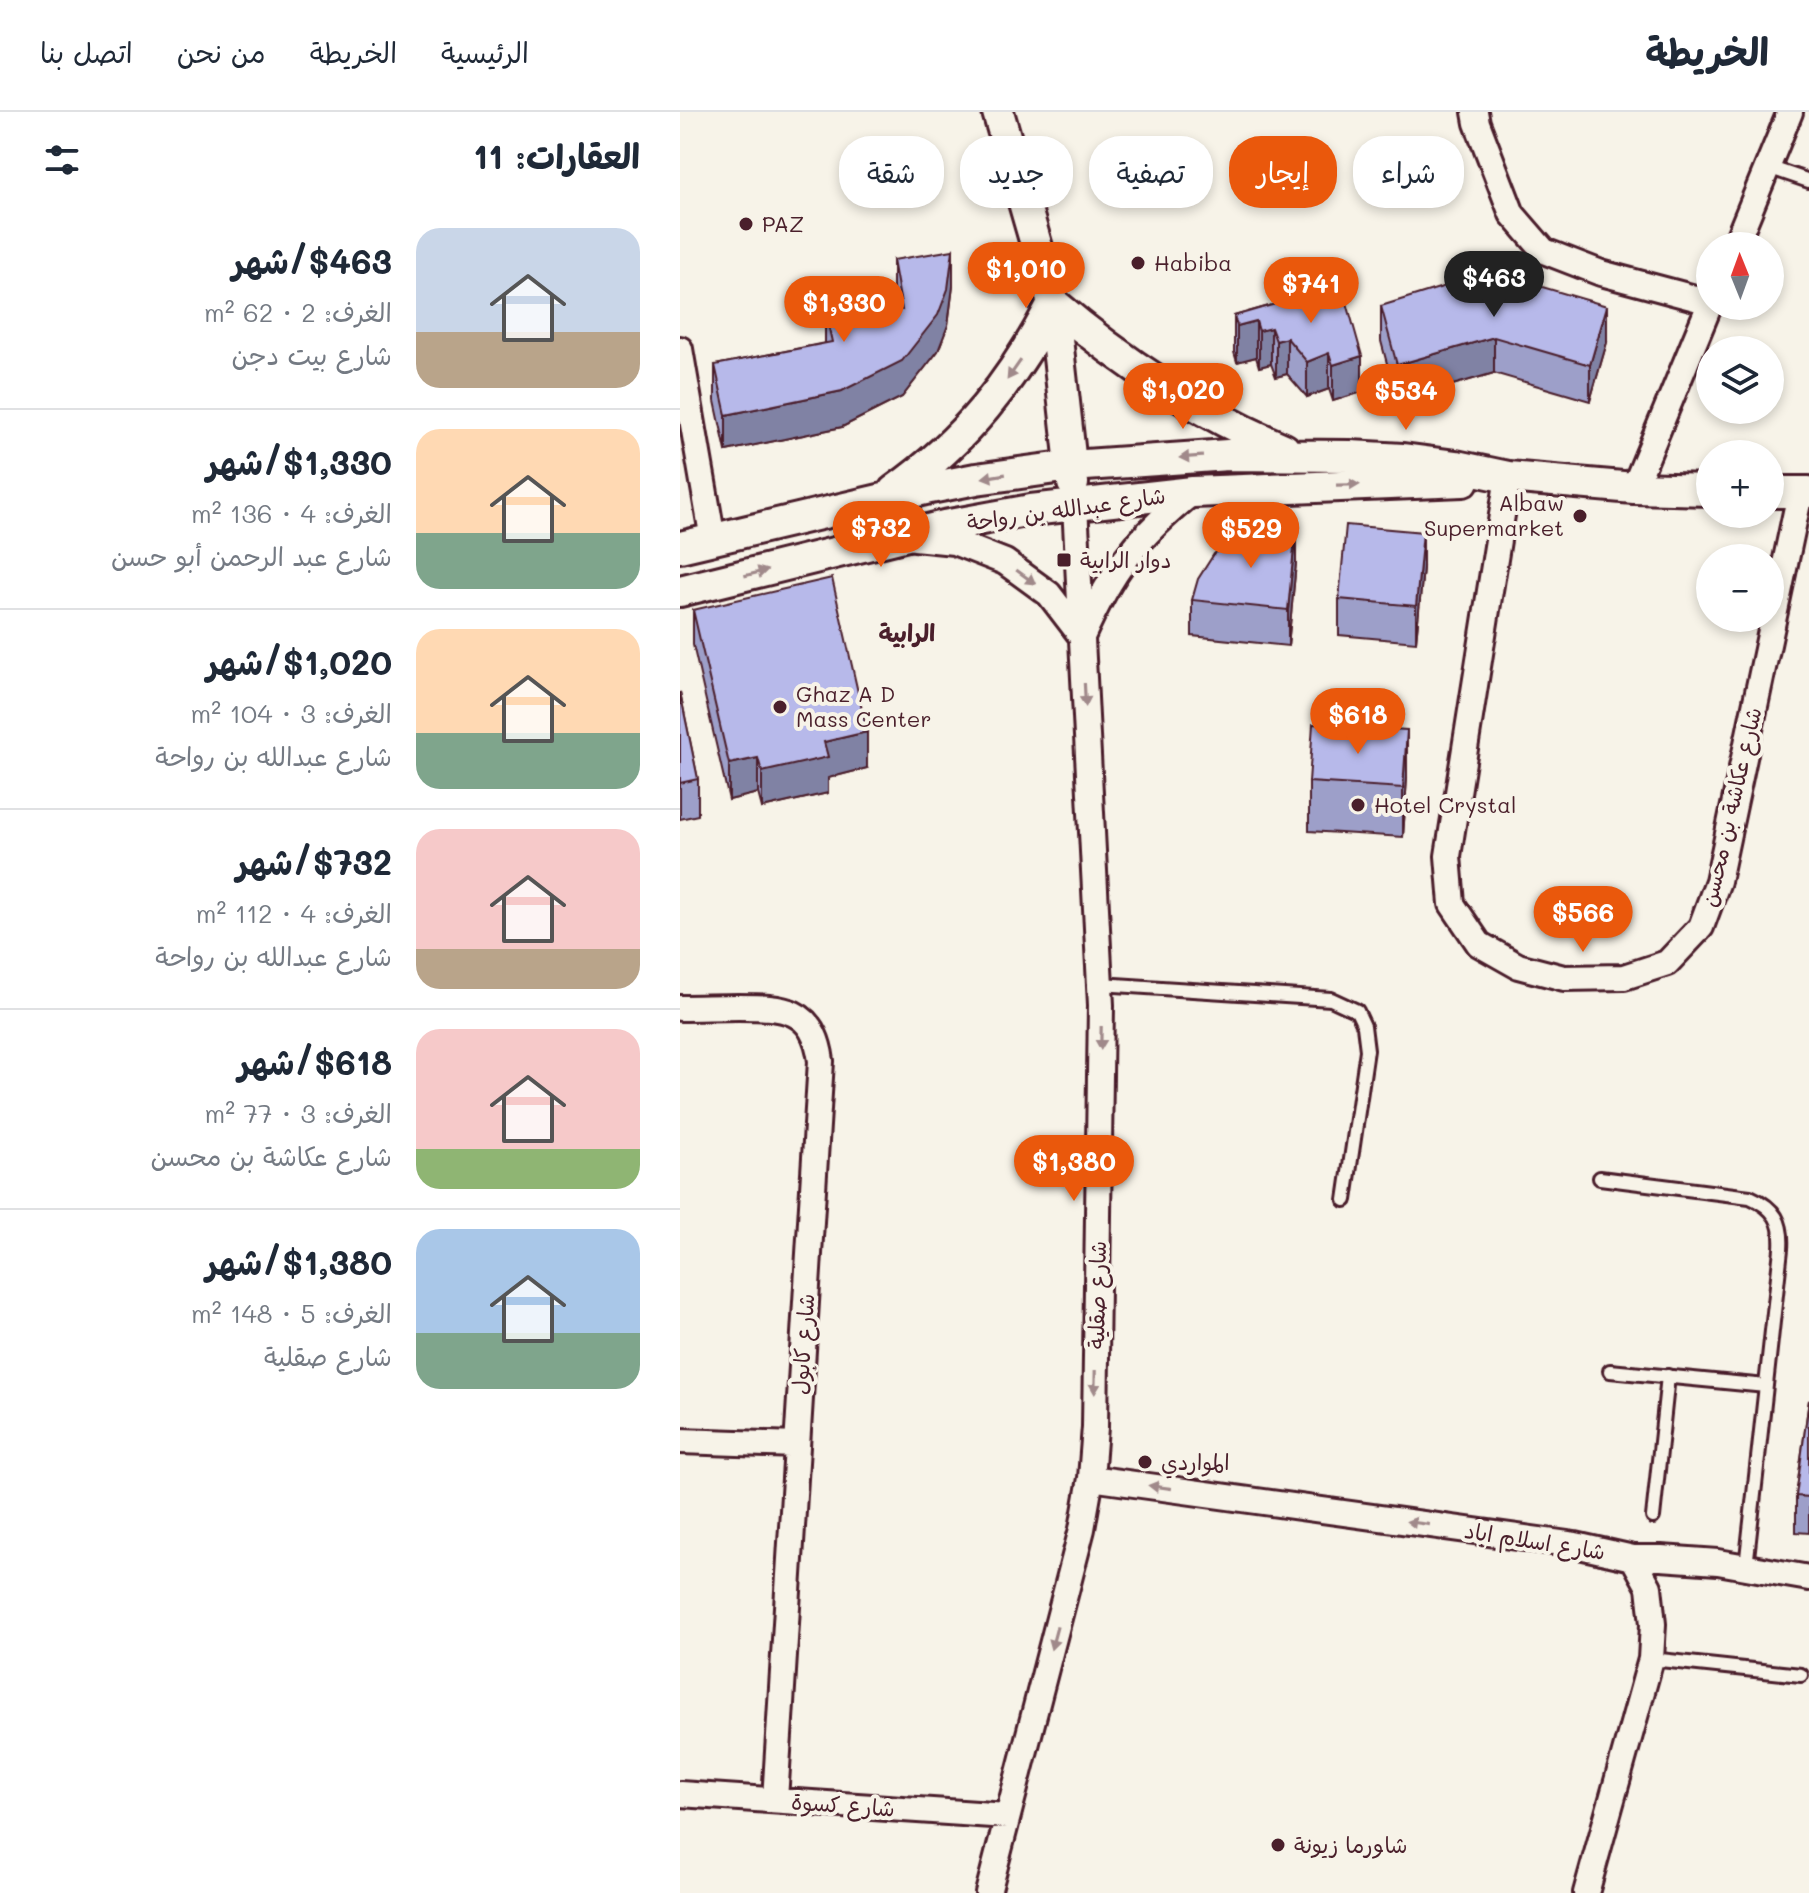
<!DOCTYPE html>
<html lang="ar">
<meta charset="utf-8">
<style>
body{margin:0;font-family:Mali,"Playpen Sans Arabic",sans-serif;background:#f6f6f7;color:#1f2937;direction:rtl;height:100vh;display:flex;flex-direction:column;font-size:30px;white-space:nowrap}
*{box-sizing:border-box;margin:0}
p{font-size:26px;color:#747a83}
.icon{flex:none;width:44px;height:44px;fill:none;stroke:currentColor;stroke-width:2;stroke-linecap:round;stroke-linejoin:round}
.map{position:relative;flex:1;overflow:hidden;direction:ltr}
.side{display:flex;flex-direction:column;background:#fff;width:680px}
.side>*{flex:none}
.hud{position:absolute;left:24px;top:24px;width:760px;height:72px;direction:rtl;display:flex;gap:16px}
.needle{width:52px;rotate:359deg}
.controls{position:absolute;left:1016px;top:120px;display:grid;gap:16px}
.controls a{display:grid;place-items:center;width:88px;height:88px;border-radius:50%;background:#fff;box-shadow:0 4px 12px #0003;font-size:40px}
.price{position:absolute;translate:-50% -68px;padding:0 18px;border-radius:28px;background:#ea580c;color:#fff;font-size:26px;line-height:52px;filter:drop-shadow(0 2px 4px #0008)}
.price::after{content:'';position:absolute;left:50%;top:48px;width:24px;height:18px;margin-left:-12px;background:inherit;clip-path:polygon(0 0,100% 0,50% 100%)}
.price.active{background:#222;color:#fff}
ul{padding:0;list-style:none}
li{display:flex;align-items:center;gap:24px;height:200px;padding:0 40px}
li+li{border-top:2px solid #e0e1e3}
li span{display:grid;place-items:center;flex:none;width:224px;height:160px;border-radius:24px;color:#555}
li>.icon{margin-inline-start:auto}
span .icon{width:96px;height:96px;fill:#fffc;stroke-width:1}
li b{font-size:34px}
h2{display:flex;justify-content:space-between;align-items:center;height:96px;padding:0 40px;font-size:34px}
.tag{padding:0 28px;border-radius:32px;background:#fff;box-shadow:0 4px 12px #0003;font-size:28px;line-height:72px}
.tag.active{background:#ea580c;color:#fff}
header{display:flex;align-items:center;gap:48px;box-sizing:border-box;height:112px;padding:0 40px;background:#fff;border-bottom:2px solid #e0e1e3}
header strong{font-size:38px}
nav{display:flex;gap:44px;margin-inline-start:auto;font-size:28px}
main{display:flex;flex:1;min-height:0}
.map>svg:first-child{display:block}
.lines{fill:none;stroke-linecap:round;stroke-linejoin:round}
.service-casing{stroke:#4a1f2b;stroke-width:18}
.minor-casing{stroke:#4a1f2b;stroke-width:30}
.tertiary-casing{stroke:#4a1f2b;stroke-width:36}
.service{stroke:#f7f3e8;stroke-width:12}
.minor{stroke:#f7f3e8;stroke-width:24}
.tertiary{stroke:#f7f3e8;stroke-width:30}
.wall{fill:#9d9fc9;stroke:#4a1f2b;stroke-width:2}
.shaded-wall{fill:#8082a4;stroke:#4a1f2b;stroke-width:2}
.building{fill:#b7b9ea;stroke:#4a1f2b;stroke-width:2}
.oneway{fill:#a0898a}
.poi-dot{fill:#4a1f2b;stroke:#f7f3e8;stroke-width:3}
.labels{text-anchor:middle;stroke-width:8;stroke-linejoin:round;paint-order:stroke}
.poi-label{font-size:22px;fill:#4a1f2b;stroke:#f7f3e8;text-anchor:start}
.street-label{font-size:22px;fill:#4a1f2b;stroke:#f7f3e8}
.neighbourhood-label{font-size:24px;font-weight:bold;fill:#4a1f2b;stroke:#f7f3e8}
</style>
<header>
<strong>الخريطة</strong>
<nav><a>الرئيسية</a><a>الخريطة</a><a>من نحن</a><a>اتصل بنا</a></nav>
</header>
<main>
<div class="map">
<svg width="1129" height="1781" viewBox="0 0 1129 1781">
<rect width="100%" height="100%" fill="#f7f3e8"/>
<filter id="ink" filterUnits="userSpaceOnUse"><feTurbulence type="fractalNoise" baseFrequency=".0125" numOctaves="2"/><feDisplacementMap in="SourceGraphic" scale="16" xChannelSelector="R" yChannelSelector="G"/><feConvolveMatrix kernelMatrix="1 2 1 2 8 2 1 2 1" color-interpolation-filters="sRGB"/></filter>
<g filter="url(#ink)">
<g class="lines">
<defs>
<path id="service" d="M1088,55L1129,69
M420,872L651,887L677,899L684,914L687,938L665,1088
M920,1066L1070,1085C1095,1096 1103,1110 1101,1137L1066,1455
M930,1259L1086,1274
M973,1405L988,1264
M971,1547L1121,1563"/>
<path id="minor" d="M795,0L797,11L832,102L864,139L921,161L1030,190
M1055,134L1110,0
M0,237L33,428
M828,365L768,744L772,792L799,832L838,854L884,866L944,865L987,851L1021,815L1038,769L1120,381
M954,376L1030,192
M235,426L274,430L325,450L369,482L402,525C431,459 457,425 513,380
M0,896C19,896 38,895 58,895C103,895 134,895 141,949L95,1688
M0,1329L117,1333
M411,1366L895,1433L953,1446H981L1038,1450L1129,1466
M0,1682L327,1704
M308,1781L402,1417L411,1366L415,1315L421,893L395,393
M906,1781L971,1547L973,1512L969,1475L953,1446"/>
<path id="tertiary" d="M318,0L373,191L393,371
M214,379C286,328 333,269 373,191C443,251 519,301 604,337
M1090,380H1129
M0,435L250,376L296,367L391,354L548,343L670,344L723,347L776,354L828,365L954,376L1030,378
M0,479L264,414L351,398L513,380L783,369"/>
</defs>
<use href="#service" class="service-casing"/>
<use href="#minor" class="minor-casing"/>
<use href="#tertiary" class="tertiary-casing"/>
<use href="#service" class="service"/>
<use href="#minor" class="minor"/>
<use href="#tertiary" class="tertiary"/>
</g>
<path class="wall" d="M213,148L273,174L268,213L258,239L222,285L162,315L46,339L35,289V253L145,231V198L215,196L213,184Z
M662,173L682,280L653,289L649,277L627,285L607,262L596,265L591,252L579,255L576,245L557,250L554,240V204Z
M701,194L927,230L910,289L814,261L717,289L701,229Z
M616,451L608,534L512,524V488Z
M743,456L736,530L659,523V487Z
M13,498L187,656L148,666V681L82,696L78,681L49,688L13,533Z
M0,580L18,667V703L0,707Z
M727,666L723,725L629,719V670Z
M1129,1288V1421L1116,1420V1384Z"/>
<path class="shaded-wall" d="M273,138V174L268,213L258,239L222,285L162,315L46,339V303L162,279Z
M927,194V230L910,289V253Z
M576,209V245L557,250V214Z
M591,216V252L579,255V219Z
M814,225V261L717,289V253Z
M607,226V262L596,265V229Z
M649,241V277L627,285V250Z
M682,244V280L653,289V253Z
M616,415V451L608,534V498Z
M743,420V456L736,530V494Z
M727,618V666L723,725V676Z
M187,620V656L148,666V681L82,696V660L144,630Z
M78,646V681L49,688V652Z"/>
<path class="building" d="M273,138L268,177L258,203L222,249L162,279L46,303L35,253L152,230L145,198L190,190L222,198L213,148Z
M811,160L927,194L910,253L814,225L717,253L701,194Z
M662,173L682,244L653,253L649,241L627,250L607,226L596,229L591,216L579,219L576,209L557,214L554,204Z
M576,410L616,415L608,498L512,488L518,467L534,442L553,427L574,420Z
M666,413L743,420L736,494L659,487Z
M152,466L187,620L144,630L148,645L82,660L78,646L49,652L13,498Z
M0,580L18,667L0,671Z
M633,612L727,618L723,676L629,670Z
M1129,1288V1385L1116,1384Z"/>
<defs><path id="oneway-solid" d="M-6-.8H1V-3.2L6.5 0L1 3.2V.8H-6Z" transform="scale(2)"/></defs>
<g class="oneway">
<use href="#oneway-solid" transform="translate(334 258) rotate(125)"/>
<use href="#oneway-solid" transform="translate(511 345) rotate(176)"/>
<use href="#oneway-solid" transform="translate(314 364) rotate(171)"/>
<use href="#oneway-solid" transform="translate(668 373) rotate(-1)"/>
<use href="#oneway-solid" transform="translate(76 461) rotate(-14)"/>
<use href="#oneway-solid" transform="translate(346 465) rotate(36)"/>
<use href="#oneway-solid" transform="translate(405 583) rotate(87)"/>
<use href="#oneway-solid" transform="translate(421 926) rotate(91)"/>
<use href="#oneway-solid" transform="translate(415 1270) rotate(91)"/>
<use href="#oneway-solid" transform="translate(480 1375) rotate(-172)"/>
<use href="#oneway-solid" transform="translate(738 1411) rotate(-172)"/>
<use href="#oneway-solid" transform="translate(374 1526) rotate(105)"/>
</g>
</g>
<g class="poi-dot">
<circle cx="66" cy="112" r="8"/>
<circle cx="458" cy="151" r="8"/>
<circle cx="900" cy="404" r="8"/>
<rect x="376" y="440" width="16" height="16" rx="4"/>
<circle cx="100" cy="595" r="8"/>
<circle cx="678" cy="693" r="8"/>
<circle cx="465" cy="1350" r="8"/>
<circle cx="598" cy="1733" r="8"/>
</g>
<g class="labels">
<g class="poi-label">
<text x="82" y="120">PAZ</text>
<text x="474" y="159">Habiba</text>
<text x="884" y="399" text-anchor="end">Albaw<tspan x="884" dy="25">Supermarket</tspan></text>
<text x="400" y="456">دوار الرابية</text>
<text x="116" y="590">Ghaz A D<tspan x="116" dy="25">Mass Center</tspan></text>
<text x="694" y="701">Hotel Crystal</text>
<text x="481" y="1358">المواردي</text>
<text x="614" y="1741">شاورما زيونة</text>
</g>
<g class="street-label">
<text transform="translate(386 397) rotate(-8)" y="8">شارع عبدالله بن رواحة</text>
<text transform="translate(1051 695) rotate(-77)" y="8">شارع عكاشة بن محسن</text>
<text transform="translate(417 1183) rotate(-89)" y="8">شارع صقلية</text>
<text transform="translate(123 1232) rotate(-86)" y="8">شارع كابول</text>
<text transform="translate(855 1429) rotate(9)" y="8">شارع اسلام اباد</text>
<text transform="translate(163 1693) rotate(4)" y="8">شارع كسوة</text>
</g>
<g class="neighbourhood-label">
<text x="227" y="530">الرابية</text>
</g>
</g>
</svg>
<div class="controls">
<a><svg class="needle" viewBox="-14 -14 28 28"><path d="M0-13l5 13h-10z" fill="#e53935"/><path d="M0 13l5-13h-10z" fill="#747a83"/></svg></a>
<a><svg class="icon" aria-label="layers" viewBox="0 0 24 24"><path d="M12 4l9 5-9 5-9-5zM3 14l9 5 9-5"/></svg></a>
<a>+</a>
<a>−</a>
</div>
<b class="price" style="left:346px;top:198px">$1,010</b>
<b class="price active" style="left:814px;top:207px">$463</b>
<b class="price" style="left:631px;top:213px">$741</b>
<b class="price" style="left:164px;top:232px">$1,330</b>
<b class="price" style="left:503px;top:319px">$1,020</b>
<b class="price" style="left:726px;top:320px">$534</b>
<b class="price" style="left:201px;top:457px">$732</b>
<b class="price" style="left:571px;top:458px">$529</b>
<b class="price" style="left:678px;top:644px">$618</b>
<b class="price" style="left:903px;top:842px">$566</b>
<b class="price" style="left:394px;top:1091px">$1,380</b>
<div class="hud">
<a class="tag">شراء</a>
<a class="tag active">إيجار</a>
<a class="tag">تصفية</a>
<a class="tag">جديد</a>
<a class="tag">شقة</a>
</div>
</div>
<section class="side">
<h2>العقارات: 11<svg class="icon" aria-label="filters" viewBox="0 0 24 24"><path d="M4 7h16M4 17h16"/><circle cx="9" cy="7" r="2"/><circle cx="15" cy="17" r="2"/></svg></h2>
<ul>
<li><span style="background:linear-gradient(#c9d6e8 65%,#b9a48a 0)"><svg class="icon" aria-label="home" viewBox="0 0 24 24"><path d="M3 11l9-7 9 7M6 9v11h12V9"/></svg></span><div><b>$463/شهر</b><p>الغرف: 2 · 62 m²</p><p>شارع بيت دجن</p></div></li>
<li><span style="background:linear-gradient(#ffd9b3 65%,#7fa58c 0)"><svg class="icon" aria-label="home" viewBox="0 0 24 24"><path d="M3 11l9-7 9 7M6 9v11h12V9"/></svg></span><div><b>$1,330/شهر</b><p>الغرف: 4 · 136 m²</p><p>شارع عبد الرحمن أبو حسن</p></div></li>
<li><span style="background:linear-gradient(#ffd9b3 65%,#7fa58c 0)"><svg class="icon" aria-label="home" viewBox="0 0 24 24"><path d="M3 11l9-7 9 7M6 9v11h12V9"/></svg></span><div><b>$1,020/شهر</b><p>الغرف: 3 · 104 m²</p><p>شارع عبدالله بن رواحة</p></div></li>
<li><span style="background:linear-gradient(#f6c9c9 75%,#b9a48a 0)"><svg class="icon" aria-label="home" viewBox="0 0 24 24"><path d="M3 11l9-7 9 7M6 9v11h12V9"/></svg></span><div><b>$732/شهر</b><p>الغرف: 4 · 112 m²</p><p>شارع عبدالله بن رواحة</p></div></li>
<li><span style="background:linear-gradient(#f6c9c9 75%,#8fb573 0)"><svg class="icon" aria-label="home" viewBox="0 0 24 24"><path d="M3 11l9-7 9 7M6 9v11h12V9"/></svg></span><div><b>$618/شهر</b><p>الغرف: 3 · 77 m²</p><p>شارع عكاشة بن محسن</p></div></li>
<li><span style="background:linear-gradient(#a9c7e8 65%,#7fa58c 0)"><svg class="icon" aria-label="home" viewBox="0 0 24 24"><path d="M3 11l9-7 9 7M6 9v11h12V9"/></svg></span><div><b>$1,380/شهر</b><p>الغرف: 5 · 148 m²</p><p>شارع صقلية</p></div></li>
</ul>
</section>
</main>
